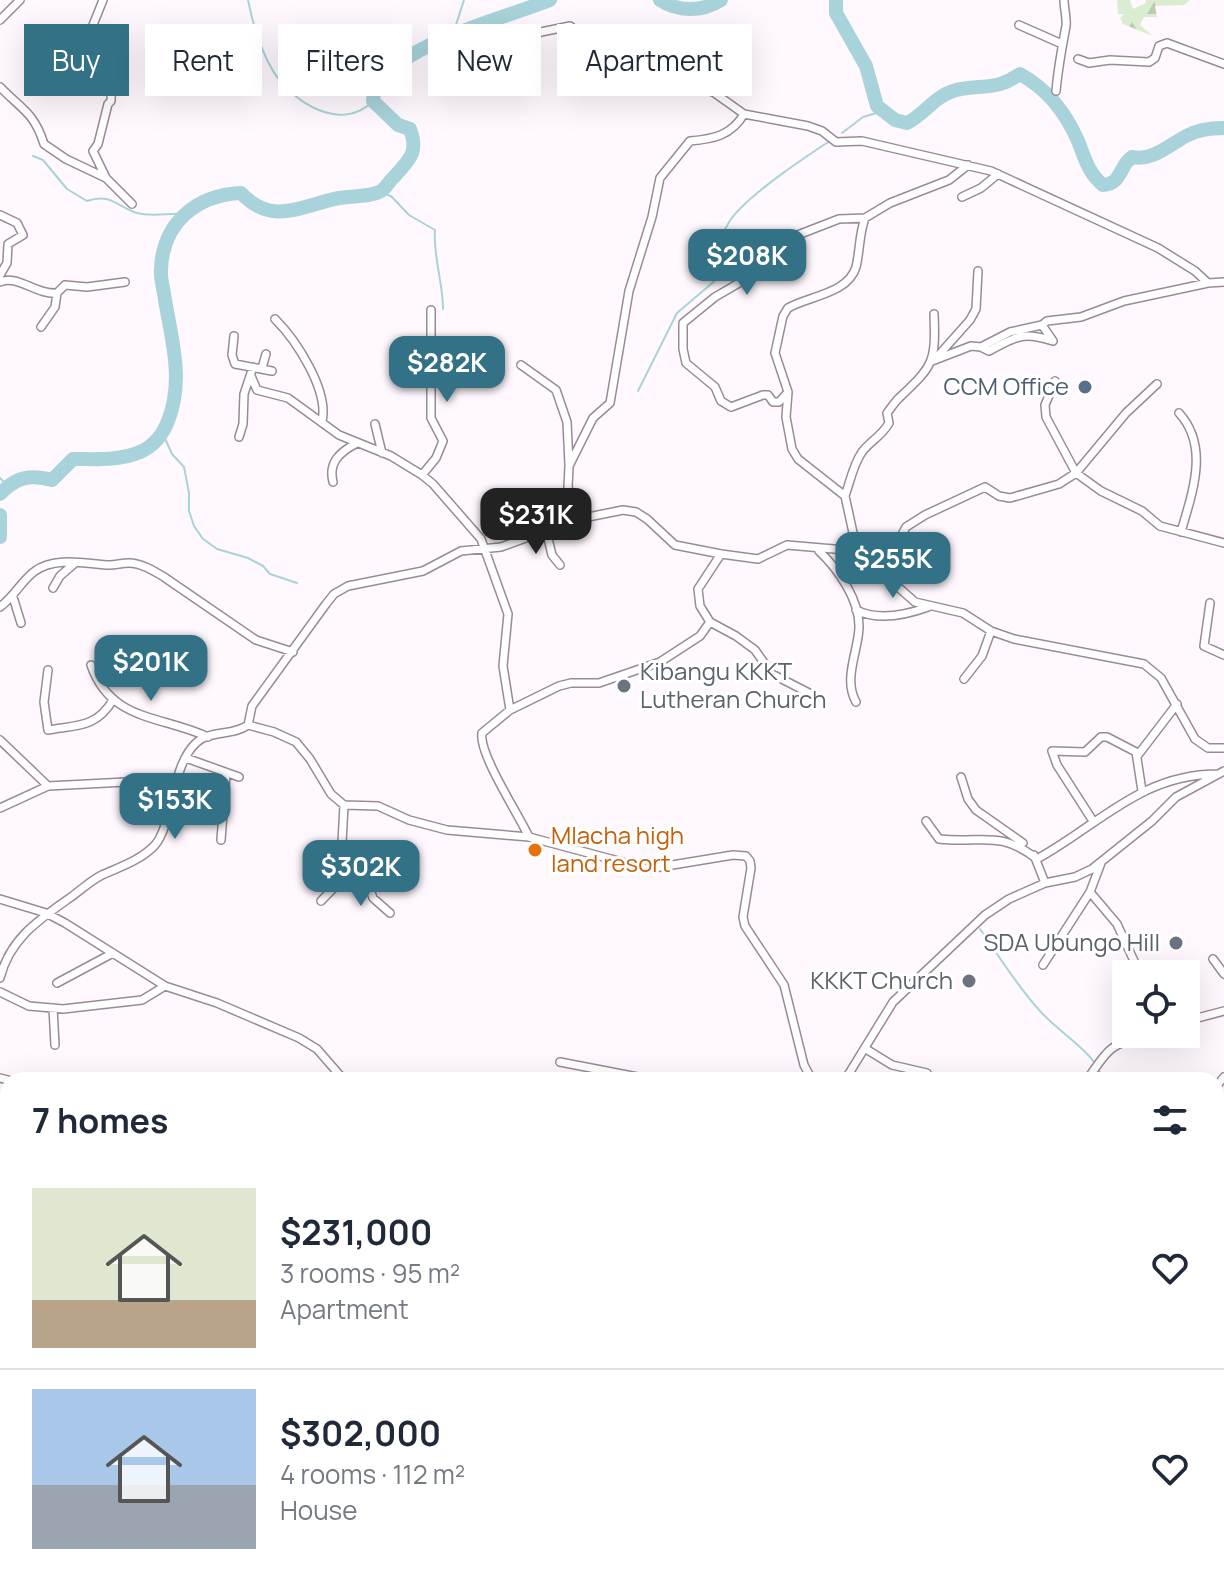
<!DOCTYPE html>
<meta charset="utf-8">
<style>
body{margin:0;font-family:Manrope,sans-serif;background:#f2f2f3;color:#1f2937;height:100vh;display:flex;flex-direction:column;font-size:30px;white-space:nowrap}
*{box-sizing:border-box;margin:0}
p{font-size:26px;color:#747a83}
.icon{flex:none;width:44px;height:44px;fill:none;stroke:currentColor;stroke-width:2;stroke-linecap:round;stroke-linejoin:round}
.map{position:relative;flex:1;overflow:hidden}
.details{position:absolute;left:0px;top:1072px;width:1224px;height:512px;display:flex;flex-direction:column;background:#fff;border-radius:24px 24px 0 0;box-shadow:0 8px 32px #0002}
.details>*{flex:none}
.hud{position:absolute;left:24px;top:24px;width:800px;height:72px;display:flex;gap:16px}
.fabs{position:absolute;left:1112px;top:960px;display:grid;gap:16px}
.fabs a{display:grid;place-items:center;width:88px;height:88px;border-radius:0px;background:#fff;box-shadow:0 8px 32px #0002;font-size:40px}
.price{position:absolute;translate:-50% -68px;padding:0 18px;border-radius:16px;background:#337186;color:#fff;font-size:26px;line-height:52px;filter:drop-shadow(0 2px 4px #0008)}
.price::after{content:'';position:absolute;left:50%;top:48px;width:24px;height:18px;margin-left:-12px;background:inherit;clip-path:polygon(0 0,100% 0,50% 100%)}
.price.on{background:#222;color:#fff}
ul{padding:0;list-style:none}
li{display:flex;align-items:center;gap:24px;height:200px;padding:0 32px}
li+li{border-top:2px solid #e0e1e3}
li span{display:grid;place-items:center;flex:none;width:224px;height:160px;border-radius:0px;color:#555}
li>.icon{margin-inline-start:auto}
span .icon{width:96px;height:96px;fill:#fffc;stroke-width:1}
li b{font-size:34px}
h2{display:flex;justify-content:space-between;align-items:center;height:96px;padding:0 32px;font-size:34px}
.tag{padding:0 28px;border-radius:0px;background:#fff;box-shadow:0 8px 32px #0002;font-size:28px;line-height:72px}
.tag.on{background:#337186;color:#fff}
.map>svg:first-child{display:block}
.forest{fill:url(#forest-firs)}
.park{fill:url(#park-crowns)}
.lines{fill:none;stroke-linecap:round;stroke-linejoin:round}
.stream{stroke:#a9d3da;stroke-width:2}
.river{stroke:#a9d3da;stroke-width:14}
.minor-casing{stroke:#9a8a98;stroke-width:10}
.minor{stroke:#fff;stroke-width:7}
.service-dot{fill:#5c6f8a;stroke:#fff;stroke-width:3}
.worship-dot{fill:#6b7280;stroke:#fff;stroke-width:3}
.food-dot{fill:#e8710a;stroke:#fff;stroke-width:3}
.labels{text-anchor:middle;stroke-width:6;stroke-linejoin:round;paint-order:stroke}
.service-label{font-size:24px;fill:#4e5e75;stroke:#fff;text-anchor:end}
.worship-label{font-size:24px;fill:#5b616d;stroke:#fff;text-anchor:end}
.food-label{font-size:24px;fill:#c56008;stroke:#fff;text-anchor:start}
</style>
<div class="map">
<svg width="1224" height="1584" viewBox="0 0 1224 1584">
<defs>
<pattern id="forest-firs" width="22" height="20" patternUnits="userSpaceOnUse" patternTransform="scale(2)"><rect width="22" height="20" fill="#daedd1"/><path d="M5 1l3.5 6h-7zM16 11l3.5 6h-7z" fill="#bbcbb4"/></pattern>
<pattern id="park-crowns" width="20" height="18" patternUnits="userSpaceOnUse" patternTransform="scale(2)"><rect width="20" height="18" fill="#daedd1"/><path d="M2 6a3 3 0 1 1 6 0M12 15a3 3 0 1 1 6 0" fill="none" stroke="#bbcbb4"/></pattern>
</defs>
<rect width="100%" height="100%" fill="#fff8fe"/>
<path class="forest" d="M1117,0H1130L1133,9L1146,3V0H1190L1184,5L1155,6L1157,17H1144L1140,25L1153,36L1123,24L1120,18L1124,14H1118Z"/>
<path class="park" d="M620,27L628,50L590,61L584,35Z"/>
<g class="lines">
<path class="stream" d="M248,0C253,25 260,49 273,71C293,103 342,133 373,101
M453,34L464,0
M842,133L863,117L883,111
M33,156L43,160L67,189L87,201C111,193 116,206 137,213C152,217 168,213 184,214
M381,191L392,197L409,215L435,230C433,257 443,282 443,309
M638,391L677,313L717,279C718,261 718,240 728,224C741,199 811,153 836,137
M163,434L172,454L184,467L189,493V511L194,526L203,539L217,549L248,558L263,566L270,574L297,583
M0,478L8,486
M980,929C999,956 1017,986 1040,1011C1057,1030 1081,1044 1095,1063
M1096,1080L1102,1075L1098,1069
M938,1576V1584
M1127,1584L1131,1576"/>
<path class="river" d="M660,0C678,12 702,12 721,0
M836,0V13L866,66L877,106L895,120L907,123C925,114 934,97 953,91C970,85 988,89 1003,83C1009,81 1015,77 1020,74C1047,89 1066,113 1078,141C1085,158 1088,173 1103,185C1122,184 1119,166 1132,157C1153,161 1168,146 1186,136C1197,130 1211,128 1224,128
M0,494C16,477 30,474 52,480L73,459C95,459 119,461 140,452C154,446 163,434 168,421C184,381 172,341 165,300C164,290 160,279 161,269C163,222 197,195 241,193C273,227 302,205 339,198C351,196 371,197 381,191C386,188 390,180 394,177C409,160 419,153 410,129L398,125L373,101L375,82C423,37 490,23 550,0
M0,515V537"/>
<defs>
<path id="minor" d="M103,0L91,30L88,53L112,66L111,101L108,104L98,144L93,151L106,178
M0,20L20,0
M1019,25L1062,44
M452,40L481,45H503L525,41L541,32L570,26L580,34L576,67L577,71L590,76L617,72L657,76L682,70L691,83L713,92L744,114L808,126L822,131L836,142L862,141L991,171L1158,248L1195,271L1208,283L1224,282
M1078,59L1089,63L1110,60L1149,62L1155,58L1159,46L1167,43L1224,64
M0,87C21,109 34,112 44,144L66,159L106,178L132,204
M1056,91C1058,68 1062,47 1066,26C1067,18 1064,8 1064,0
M962,197L981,188L998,174
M0,215L17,223L23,235L8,244L7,263L0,275
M0,282C17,274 36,295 57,293
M275,319C297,341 329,391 322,421
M41,327L55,307L57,293L65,285L87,287L125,282
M234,336L232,355L235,364L272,371
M981,347L989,351C1016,337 1021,331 1053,341L1042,325
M937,357L970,320L976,309L978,271
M932,361L971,346L981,347L1010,332L1042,325L1047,321L1081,317L1124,301L1208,283
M521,365L556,390L567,422L569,464
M262,368L266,354
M251,376L257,390L288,398L339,435L391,456L422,475L433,484L481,539L508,614L503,666L510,710
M1055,381L1045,405L1046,417L1076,473L1101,491L1142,511L1160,526L1224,543
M788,392L779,402H773L768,395H763L731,407L721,401L715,387L686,363L683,349V323L715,297L739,283L790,238L839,219L865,218L890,203L949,180L968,165
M1179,413C1210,447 1192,493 1181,532
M375,424L382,453
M239,437L243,424L244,394L253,367
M422,475L436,458L443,441L431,418V310
M333,482C328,462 340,452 357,443
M845,496C850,482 853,465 862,452C870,441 882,436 889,423L887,413C891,408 894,403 899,398C933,366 936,363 934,314
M578,519L568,487L569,466L593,418L610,403L629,291L652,217L660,178L690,141C713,139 731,136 744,114
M546,530L552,555L560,565
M819,551C838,569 860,600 859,628C858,652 843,679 856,702
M857,551L845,496L798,459L792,449L786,417L788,392L775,353L783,316L788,308C808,296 848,294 856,267C860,251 859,234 865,218
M878,571L890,557L906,527L925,515L985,487L999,496L1010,498L1059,484L1076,473L1126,413L1157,384
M53,588L60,576L75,563
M13,597L21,623
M1210,603L1204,646L1224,655
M0,607C15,596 21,581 35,571C55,556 87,564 110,565C116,565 122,563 129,563C141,563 154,571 164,577L256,640L293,652
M856,610C878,621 906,615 928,607
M710,622L736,636L755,650L772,674L811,694
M91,665C111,722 161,715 208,737
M48,670L44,702L48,730C77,725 96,728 113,700
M964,679L982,656L991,631
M248,725L252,706L326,604L334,594L348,586L423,571L461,551L501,547L578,519L623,510L636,512L647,519L675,545L721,554L758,559L787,545L857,551L915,602L963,613L991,631L1014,639L1144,664L1161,678L1195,739L1208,748H1224
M248,725L274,732L296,742L310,759L331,794L344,805L378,806L409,820L447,830L529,837L648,869L733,855L746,856L750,861L751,868L743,917L745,926L784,985L804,1065L812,1080
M0,740L48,786
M1138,755L1177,704
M186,758L239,777
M961,777L968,799L976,810L1023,843
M0,808L48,786L126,782L174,790
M926,821L939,839C982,844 998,829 1037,859C1099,825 1141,774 1218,774
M1093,821L1057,765L1052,751L1085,752L1101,737H1107L1136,752L1142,791
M529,837C519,815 478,753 482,733L510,710L559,686L571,683H599L660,662L700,636L710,622L700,606L698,589L721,554
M221,840L226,774
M1034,855L1045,883
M352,869L366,877L373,898L390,913
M1090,892L1117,924L1140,974
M0,899L46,913L65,923L165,986L217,1003L299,1038L317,1049L344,1080
M321,901L352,869L342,843L344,805
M1213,959L1224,974
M1043,965L1090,892L1101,863
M0,978C10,938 40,919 71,897C81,890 90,881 102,875C120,867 141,860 155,845C173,824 171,766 196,743C209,730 233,736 248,725
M57,983L113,953
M0,992L29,1006L63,1009L142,1000L165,986
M53,1008L55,1045
M1186,1021L1224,1011
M866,1049L892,1065L927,1073L929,1080
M560,1062L653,1080
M0,1078L8,1080
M845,1080L893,1002L985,915L1009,899L1045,883L1075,877L1092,869L1152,821L1176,797L1224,771
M1087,1080C1108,1050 1106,1048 1142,1034
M1216,1087L1224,1077
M1216,1273L1224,1276
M383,1576L395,1584
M692,1576L702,1584
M839,1576V1584
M930,1576L932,1584
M632,1584L636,1576
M785,1584L793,1576
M943,1584L958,1581L997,1584
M1055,1584L1059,1576
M1213,1584L1224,1564"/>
</defs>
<use href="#minor" class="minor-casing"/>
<use href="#minor" class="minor"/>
</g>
<circle class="service-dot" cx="1085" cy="387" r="8"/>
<g class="worship-dot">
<circle cx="624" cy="686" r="8"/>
<circle cx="1176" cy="943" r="8"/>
<circle cx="969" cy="981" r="8"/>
</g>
<circle class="food-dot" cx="535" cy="850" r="8"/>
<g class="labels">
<g class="service-label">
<text x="1069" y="395">CCM Office</text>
</g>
<g class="worship-label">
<text x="640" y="680" text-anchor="start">Kibangu KKKT<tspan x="640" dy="28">Lutheran Church</tspan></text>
<text x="1160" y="951">SDA Ubungo Hill</text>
<text x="953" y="989">KKKT Church</text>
</g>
<g class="food-label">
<text x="551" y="844">Mlacha high<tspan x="551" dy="28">land resort</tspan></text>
</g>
</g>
</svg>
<div class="fabs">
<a><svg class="icon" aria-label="locate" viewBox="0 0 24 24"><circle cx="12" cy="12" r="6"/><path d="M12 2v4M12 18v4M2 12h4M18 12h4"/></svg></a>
</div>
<b class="price" style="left:747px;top:297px">$208K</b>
<b class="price" style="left:447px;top:404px">$282K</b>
<b class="price on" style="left:536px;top:556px">$231K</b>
<b class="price" style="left:893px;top:600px">$255K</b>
<b class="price" style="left:151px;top:703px">$201K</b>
<b class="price" style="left:175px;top:841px">$153K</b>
<b class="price" style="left:361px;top:908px">$302K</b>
<div class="hud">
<a class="tag on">Buy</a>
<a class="tag">Rent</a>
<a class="tag">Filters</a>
<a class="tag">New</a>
<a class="tag">Apartment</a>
</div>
<section class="details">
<h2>7 homes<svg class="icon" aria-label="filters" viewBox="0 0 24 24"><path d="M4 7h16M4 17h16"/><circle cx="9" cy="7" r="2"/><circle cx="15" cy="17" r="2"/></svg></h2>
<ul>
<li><span style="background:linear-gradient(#dfe7d0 70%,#b9a48a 0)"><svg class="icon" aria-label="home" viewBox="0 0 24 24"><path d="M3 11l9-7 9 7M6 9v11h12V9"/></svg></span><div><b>$231,000</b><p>3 rooms · 95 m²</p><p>Apartment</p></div><svg class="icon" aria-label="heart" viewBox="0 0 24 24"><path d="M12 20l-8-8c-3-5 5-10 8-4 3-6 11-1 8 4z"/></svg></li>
<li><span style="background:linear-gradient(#a9c7e8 60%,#9aa5b1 0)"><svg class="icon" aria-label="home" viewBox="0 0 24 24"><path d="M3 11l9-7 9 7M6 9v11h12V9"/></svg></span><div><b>$302,000</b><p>4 rooms · 112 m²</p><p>House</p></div><svg class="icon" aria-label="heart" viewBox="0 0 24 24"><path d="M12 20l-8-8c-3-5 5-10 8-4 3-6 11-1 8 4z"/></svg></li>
</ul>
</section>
</div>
